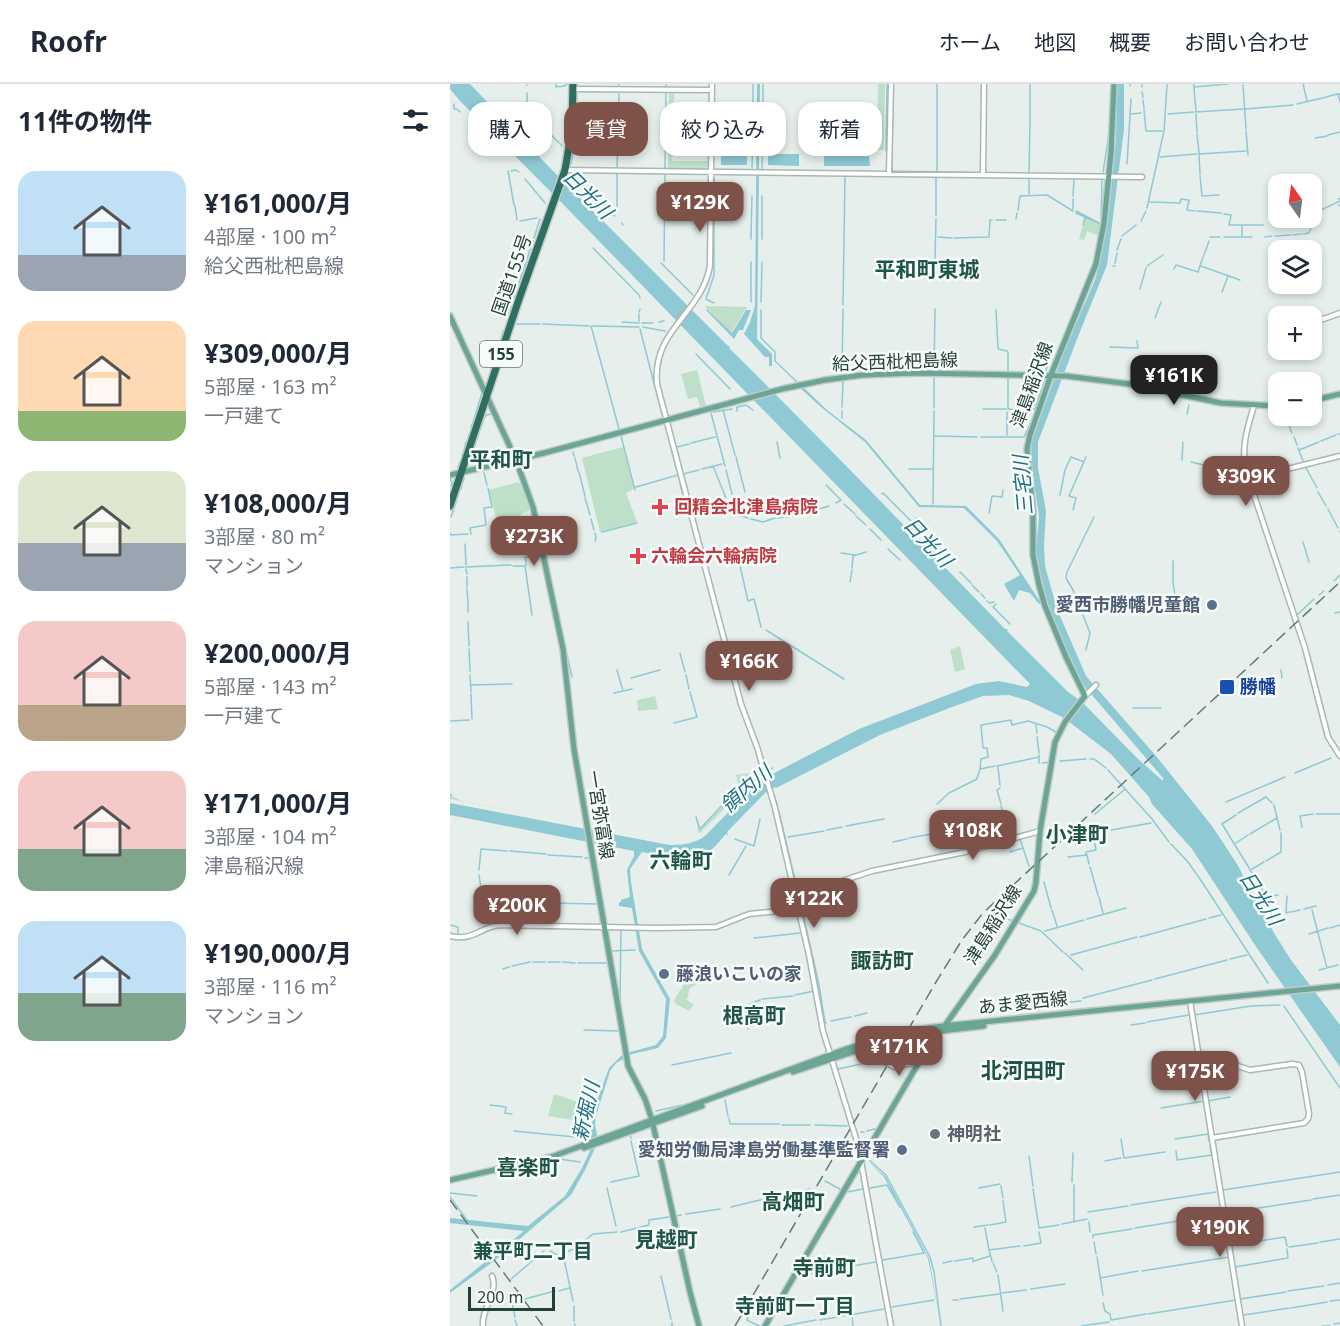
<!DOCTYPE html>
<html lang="ja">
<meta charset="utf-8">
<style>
body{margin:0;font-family:"Noto Sans","Noto Sans JP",sans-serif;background:#f6f6f7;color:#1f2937;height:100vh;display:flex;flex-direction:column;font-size:22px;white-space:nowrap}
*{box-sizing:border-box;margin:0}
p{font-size:20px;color:#747a83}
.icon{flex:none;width:33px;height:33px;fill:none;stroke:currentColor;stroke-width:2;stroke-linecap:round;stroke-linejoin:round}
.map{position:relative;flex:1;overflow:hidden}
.panel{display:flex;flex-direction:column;background:#fff;width:450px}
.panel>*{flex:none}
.guide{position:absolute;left:18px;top:18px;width:570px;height:54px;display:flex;gap:12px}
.needle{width:39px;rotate:346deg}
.buttons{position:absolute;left:818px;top:90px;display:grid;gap:12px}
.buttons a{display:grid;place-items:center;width:54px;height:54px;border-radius:12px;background:#fff;box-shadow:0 3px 9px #0003;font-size:30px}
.scale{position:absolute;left:18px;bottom:15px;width:87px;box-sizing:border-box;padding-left:6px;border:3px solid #24423a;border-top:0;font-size:16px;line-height:21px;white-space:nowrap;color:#24423a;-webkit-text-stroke:4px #f7fbf9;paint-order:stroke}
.price{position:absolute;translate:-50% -51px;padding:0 14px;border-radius:12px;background:#7f5249;color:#fff;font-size:20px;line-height:39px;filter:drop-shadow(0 2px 3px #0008)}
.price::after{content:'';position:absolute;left:50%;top:36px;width:18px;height:14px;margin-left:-9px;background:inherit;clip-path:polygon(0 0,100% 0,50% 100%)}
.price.active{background:#222;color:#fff}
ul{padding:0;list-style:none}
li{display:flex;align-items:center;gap:18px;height:150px;padding:0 18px}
li span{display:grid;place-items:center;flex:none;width:168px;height:120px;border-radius:18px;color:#555}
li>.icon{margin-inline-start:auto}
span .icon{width:72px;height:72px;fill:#fffc;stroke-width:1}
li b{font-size:26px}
h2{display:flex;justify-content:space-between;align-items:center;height:72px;padding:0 18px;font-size:26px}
.tag{padding:0 21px;border-radius:18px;background:#fff;box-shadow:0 3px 9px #0003;font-size:21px;line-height:54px}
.tag.active{background:#7f5249;color:#fff}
header{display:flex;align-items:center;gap:36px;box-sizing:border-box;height:84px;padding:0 30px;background:#fff;border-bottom:2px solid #e0e1e3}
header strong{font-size:28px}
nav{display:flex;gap:33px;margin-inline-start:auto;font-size:21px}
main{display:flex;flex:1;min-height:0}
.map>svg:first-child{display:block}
.green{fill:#bfe0c8}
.water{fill:#8ec9d4}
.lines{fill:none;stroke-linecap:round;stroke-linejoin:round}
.stream{stroke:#8ec9d4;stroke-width:1.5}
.minor-casing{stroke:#a8b8b2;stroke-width:7}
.major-casing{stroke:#c2cac8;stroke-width:8}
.highway-casing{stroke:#c2cac8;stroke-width:10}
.minor{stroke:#fff;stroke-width:4}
.major{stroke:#6aa596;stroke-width:5}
.highway{stroke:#2f6f62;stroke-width:7}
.rail{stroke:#5f7d75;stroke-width:1.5;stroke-dasharray:12 6;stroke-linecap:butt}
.health-dot{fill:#e0444e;stroke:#f7fbf9;stroke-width:2}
.service-dot{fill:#5c6f8a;stroke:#f7fbf9;stroke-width:2}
.transit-dot{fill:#1a4fb4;stroke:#f7fbf9;stroke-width:2}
.worship-dot{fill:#6b7280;stroke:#f7fbf9;stroke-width:2}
.labels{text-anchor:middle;stroke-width:5;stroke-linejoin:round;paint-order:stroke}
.shield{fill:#f7fbf9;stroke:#637a73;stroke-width:1.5}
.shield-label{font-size:16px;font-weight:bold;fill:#24423a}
.street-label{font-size:18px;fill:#24423a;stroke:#f7fbf9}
.health-label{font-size:18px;font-weight:bold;fill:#be3a42;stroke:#f7fbf9;text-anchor:start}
.service-label{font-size:18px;font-weight:bold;fill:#4e5e75;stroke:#f7fbf9;text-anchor:end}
.transit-label{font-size:18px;font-weight:bold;fill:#164399;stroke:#f7fbf9;text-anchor:start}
.worship-label{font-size:18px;font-weight:bold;fill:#5b616d;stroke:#f7fbf9;text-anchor:start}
.water-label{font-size:20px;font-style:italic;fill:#1c6f80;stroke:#f7fbf9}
.neighbourhood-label{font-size:20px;font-weight:bold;fill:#1f5548;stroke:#f7fbf9}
.quarter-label{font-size:21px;font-weight:bold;fill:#1f5548;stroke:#f7fbf9}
</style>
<header>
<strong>Roofr</strong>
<nav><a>ホーム</a><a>地図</a><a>概要</a><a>お問い合わせ</a></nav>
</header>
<main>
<section class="panel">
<h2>11件の物件<svg class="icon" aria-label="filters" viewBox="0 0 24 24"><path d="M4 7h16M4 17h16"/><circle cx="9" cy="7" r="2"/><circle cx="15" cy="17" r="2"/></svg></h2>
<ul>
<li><span style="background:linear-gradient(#bfe0f5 70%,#9aa5b1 0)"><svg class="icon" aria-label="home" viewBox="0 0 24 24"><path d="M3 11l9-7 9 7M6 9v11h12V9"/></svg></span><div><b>¥161,000/月</b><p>4部屋 · 100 m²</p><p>給父西枇杷島線</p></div></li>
<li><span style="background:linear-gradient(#ffd9b3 75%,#8fb573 0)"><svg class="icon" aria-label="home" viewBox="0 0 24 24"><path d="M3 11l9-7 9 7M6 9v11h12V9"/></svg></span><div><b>¥309,000/月</b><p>5部屋 · 163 m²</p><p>一戸建て</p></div></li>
<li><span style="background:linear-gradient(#dfe7d0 60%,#9aa5b1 0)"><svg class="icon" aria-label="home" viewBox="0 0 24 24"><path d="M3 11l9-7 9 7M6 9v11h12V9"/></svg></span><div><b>¥108,000/月</b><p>3部屋 · 80 m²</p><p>マンション</p></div></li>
<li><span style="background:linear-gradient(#f6c9c9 70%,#b9a48a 0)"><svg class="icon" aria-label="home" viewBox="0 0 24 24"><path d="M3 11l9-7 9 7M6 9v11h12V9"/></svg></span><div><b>¥200,000/月</b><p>5部屋 · 143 m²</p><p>一戸建て</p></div></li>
<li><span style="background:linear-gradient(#f6c9c9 65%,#7fa58c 0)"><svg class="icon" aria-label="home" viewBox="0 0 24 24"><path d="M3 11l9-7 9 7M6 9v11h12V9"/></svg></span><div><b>¥171,000/月</b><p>3部屋 · 104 m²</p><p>津島稲沢線</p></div></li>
<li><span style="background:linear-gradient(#bfe0f5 60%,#7fa58c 0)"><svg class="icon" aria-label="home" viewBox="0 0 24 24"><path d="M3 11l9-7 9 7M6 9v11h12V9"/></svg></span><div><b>¥190,000/月</b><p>3部屋 · 116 m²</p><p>マンション</p></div></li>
</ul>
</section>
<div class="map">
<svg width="890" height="1242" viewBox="0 0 890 1242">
<rect width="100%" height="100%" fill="#e6efeb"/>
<path class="green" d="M428,0H435L434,66H427Z
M219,9H224L222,77H259V81L255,85H218Z
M635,134L651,140L649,152L637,147L634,156L629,155Z
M255,222L297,223L281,249Z
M247,286L256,322L250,323L247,313L238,315L231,290Z
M173,363L184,405L176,409L187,438L150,448L132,374Z
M68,398L73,402L80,426L71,430L72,435L81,434L83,441L50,445L48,443L39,406Z
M510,562L515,585L505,588L500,566Z
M205,612L208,625L188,627L187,616Z
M299,689L302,697L290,709H287V712L250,749L248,748L246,733L250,745L291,703H289L286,691Z
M0,711L12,717L134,740L0,715Z
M239,892L247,893V900L239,905L238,913L236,915L244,921L239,927L226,920L224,916Z
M104,1010L141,1022L136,1038L98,1032Z"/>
<path class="water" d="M0,0H20L101,85L278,262H280L279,264C371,355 463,451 555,545H558L557,547L617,607L633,619L687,674L713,697V694L630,597L597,519L586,468L589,432L582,385L581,359L617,260L645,196L650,178L659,126L666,56L667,0H674V45L657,181L627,255L588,358V384L596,427L594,461L595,482L607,525L636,592L706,672L762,742L787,780L824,849L841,876L890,941V983L807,864L742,765L702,720L699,713L661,670L614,634L579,617L559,611L533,612L502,623L430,651L326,704L325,703L315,709L277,748L278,751L276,750C270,756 266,763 259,767C241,780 212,772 192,768L180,785L181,798L192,865L220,915L216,954L208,964L182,970L166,979L160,987L146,1032L145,1040L147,1051L146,1062L135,1086L121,1111L44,1177L0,1209V1206L74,1147L0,1139V1134L78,1142L115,1112L132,1084L140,1067L143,1028L159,984L173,970L206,961L213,952L216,915L189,867L182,824L169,822V818H171V816L180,813L177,786L184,772V767L0,731V719L219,761C232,761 244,760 255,752L309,697L409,645L526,600L549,597L577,603L580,600L110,117L11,18L0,5Z
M307,0H310L307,255L322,270V282H319V273H315L294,250L300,238L305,222Z
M281,67H297V81H271V69Z
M329,70H349V82L318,81V72Z
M374,70L419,72L420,82H374Z
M257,225L282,249L296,226H301L293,246H289L284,255L256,226Z
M353,303L377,326L416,356L470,421L516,422L549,455L591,519L589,520L580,509L569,506L564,517L554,500L570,491L547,457L514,424L469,423L415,358L371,323L350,304Z
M417,1076L436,1093L479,1174L491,1242L478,1174L434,1093Z"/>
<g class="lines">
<path class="stream" d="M106,0V3L115,2L117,0
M661,0V8
M692,0V3
M744,0V3L778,0
M853,0L857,17
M77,1V0
M169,1V0
M793,1L796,45
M216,2V0
M680,2V0
M744,4L746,27
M443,7V0
M692,8L693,13
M77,9V25L109,59
M890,10H888L890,18
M869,15L887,10
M693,16L694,24
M4,20V25H7L10,28
M303,20V0
M847,20L868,15
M313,21V0
M443,21V9
M795,25L843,21
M694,26L696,47H712
M746,28L793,25
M681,30L691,29
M718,30L744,28
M746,30L747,48
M580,35V0
M796,47L798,71
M747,50L749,69
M878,51L890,48
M865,54L877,52
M111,60L112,62
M442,60L443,24
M436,67L437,0
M749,70L796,67
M749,71L750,90
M710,73L747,70
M121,80L124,66
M677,80L681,15
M167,84L169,10
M215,84L216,9
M302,84L303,43
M312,85L313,43
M58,87L64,121
M61,87L66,86L69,88
M442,87V61
M487,87V0
M653,88L659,50
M579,89L580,36
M750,92L752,112L769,111
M126,93L133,100
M75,95L95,119
M579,95V110
M264,101V94
M264,109V102
M623,112L624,96
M888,115H890
M739,116L737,126L745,127
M700,118L730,119L731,115L738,116
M889,121L890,122
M65,122L67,136
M167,124V90
M697,124L714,47L717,0
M623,125V115
M568,126L570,112L597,111L623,127
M264,127V111
M626,127L649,139
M747,127L771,129
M869,127L890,117
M626,129L651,140
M774,130L781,131L779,141H792V153
M163,131L165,132
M486,131V94
M566,135L567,129
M651,135L652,97
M546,136H556
M70,137L87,134
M691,137L696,127
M172,139L173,141
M264,141V129
M633,141L635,133
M793,141H813
M853,150L859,149L862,142
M843,151L851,150
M672,152L686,141
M825,152L841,151
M264,153V143
M488,153L502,154
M760,153H770
M774,153H802
M815,153L822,152
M84,154L90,135
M504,154L539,153L540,136H542
M301,155L302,112
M312,155V112
M264,161V155
M264,162V191L256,215L264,219
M143,164L189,211L190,214
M667,166L671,155
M754,171L759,157
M485,174L486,135
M214,177L215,90
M211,179L243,211
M665,179L667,169
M663,182H665
M697,182L713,171
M751,182L790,196
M724,185L726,181L748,188L753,173
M690,205L696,184
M772,208L778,192
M301,218V178
M311,218L312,178
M393,221L395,92
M311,226V254L325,268V277L347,298
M546,226L548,265L557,267
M189,228L190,225
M58,231L83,157
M705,234L711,218
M189,237V230
M172,238L189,239
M209,238L214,237
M192,239H203
M67,240H90
M93,240L139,242
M141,242L169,345
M143,242L189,243
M193,243L215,247
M190,245L205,303
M51,255L53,247
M48,262L49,258
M660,263L688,264L687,257
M246,270L280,305
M44,273L47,266
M43,278V277
M592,282H597L596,286
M484,286L485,225
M558,287V268
M392,289L393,225
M206,305L210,322
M392,323L393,297
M211,324L212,330
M484,324V294
M533,325H556
M558,325V294
M559,325L571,326
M577,325H585L594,296
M273,326L285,371
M287,327V323L296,321L303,326
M263,328L282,325
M261,329L275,382
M737,330L739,321
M835,332L842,349
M392,334V327
M34,335L36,331L41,330
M23,338L32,309
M216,343L217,348
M21,344L22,340
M30,346L33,338
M888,350H890
M557,351V328
M171,352L185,406
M485,352L527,353
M531,353H574L585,330
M844,353L847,361
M219,354L222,366
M17,357L20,348
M871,357L886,351
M327,358L330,374
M241,359L265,353
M227,363L239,360
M848,364L853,377
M849,366L869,358
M14,367L16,358
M123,368L124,372
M222,369L225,378
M12,371L13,369
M286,373L295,408
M125,374L128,387
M732,376L733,358
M741,378L780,387L784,379
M19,379L29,349
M225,380L228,389
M263,382L276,414
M8,383L10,378
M856,384L867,404
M252,385L272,380
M459,385H482
M276,386L282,410
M129,388L135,412
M34,389L37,401
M233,390L249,386
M0,395L2,399L1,402
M13,398L14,395
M230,399L234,415
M376,401L391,416L386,419
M186,403L228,391L229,395
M11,405L12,401
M868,408L876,422
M432,410L433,409L460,436L463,438L466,434
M610,411L615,386L621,373L634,378
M135,414L140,431
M283,414L288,431L298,434
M235,419L237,424
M394,420L405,430
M483,420L484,327
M878,425L888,444
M623,426L626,414L619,412L636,373
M237,427L238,429
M359,428L379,422
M539,429L542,412L552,413L553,406
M347,432L355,430
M406,432L416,441
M1,433L8,412
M239,433V434
M327,434L343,432
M141,435L144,446
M301,435L313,438L325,434
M467,444L489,466H491
M420,445L431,456
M890,447V448
M152,448L187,439
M0,449L1,451L18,450
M21,450L20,444L36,441L34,424L42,423L38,404
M78,454V463
M145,457L146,454L145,449
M853,458L859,478
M15,460L16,481
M277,464L280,473H288L298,517L304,515L311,543
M438,465L450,476
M391,469L405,471
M723,477V499L725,511
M76,478L75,473H80L79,467
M76,480L75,482L82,531
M63,482H74
M16,483L61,481
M0,484L14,483
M402,484L403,472L416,468
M16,485L17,490
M510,488L521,499
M17,493V503
M884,497L890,491
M400,498L402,486
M522,501L529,508
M17,505L18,520
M531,510L535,514
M869,511L874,507
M537,517L540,519L544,518
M546,520L543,523L560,540
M18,521V528
M885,529L890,528
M848,530L864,515
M18,538L19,562
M316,546L394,595
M19,565L20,587
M318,565L336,561
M636,566L640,549L623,506L616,494L617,488L644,433
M230,569L235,588
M117,571L122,593
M167,586L173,607
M831,586L832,594
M20,591L21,608
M236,591L239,605
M181,594L210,586
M21,601L62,600
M164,609L182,605
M21,610L22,635
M683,624H711
M0,637L19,636
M224,639L247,633L240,608
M586,641L587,649
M587,653L589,669
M310,666L317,686L323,684
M589,671V679
M640,675H644L656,684
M610,677L636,675
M592,679L600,678
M547,682L589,673
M548,683L550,701
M530,685L531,675L538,673L537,664H533L531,641L561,636L562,641L578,637L597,643L606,648
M658,686L702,735L719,758
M845,689L881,674
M527,694L530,685L545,682
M289,703L300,693
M550,704L547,706L551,720
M0,711H2
M324,711L327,720
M776,718L835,693
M487,720L499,709L527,695
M824,721L830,746
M551,722L560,753
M329,728L345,796
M788,729L816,713L822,719
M645,730L674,706
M866,730H890
M786,731L772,740L817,813L828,811
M246,733L250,745L287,705
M541,739L555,735
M396,742L434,735
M852,743L850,732L863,730
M377,746L392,743
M661,746L701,739
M489,749L500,746L502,750
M504,749L539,740
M642,749L657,746
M800,750L827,734
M338,753L374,747
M459,754L487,749
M285,755L304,762L310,735
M561,757L570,755L579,782
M443,758L457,755
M786,759L798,751
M721,760L738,778L750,795L818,899
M60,767L96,770
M560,768L573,764
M636,770V768L646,766L643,751
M98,771L132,773
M618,773L637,771L639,780
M135,774H139
M816,777L831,768V749
M640,783L648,811
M802,785L814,778
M29,786L31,765L57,767
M29,791L33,818H56
M279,791L296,762
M594,798L601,824
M347,803L369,901L375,938L376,939
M837,812L836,829L839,828
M649,813L653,829
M59,818L95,819
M549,818L560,808
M98,819L147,820
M32,821L33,826
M854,825L866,822
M602,826L607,842
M862,826L877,884
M33,828L35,838
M841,828L850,826
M541,829L563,837
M759,834L771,831
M637,835L676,824
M569,839L591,847L613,868
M0,841L8,843V851
M880,844L890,841
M595,847L634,836
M859,850L878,844
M690,853L756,835
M304,854L350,849
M161,867L185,866
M615,869L633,886
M621,871L687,853
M780,875L797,871
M83,878H95
M98,878H110
M113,878L125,879
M128,879H158
M62,882L80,878
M53,885L59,883
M869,886L888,881
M705,895L777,876
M345,911L364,907
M633,914L702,896
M170,915L171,845
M312,915L343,912
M610,919L631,917
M834,922L890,1004
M593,925L607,919
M585,927L591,925
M744,931L801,922L830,921
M405,932L417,929
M381,937L401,933
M697,938L739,931
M681,941L695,939
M298,945L295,922L310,916
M134,946L169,947
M752,973L771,970
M222,981L281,969
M704,981L747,974
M388,985L411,980
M275,1016L278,1032
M758,1017L780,1013
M40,1021L56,1023L55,1029L62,1030
M711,1024L754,1017
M206,1027L242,1019
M279,1034L280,1040H296
M297,1040H329
M332,1041H360
M365,1041L397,1042
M64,1047L125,1053
M417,1047L428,1044
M411,1048H414
M180,1051L181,1054
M127,1053H136
M671,1055L674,1074L715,1068
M725,1055L758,1050L759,1057
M726,1067L727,1076L762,1071L760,1063
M579,1072L583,1102
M417,1074L436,1091L480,1173L484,1188L491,1242
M109,1075L130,1078
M655,1077L671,1074
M375,1097L390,1105
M161,1098L189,1092L181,1057
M622,1098L623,1069
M624,1101V1138
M551,1102L553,1114
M157,1104L166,1142
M420,1104L437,1101L450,1123
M529,1104L550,1100
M583,1105L589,1144L609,1141
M773,1106L890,1088
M397,1108L413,1105
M0,1109L27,1112
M0,1113L17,1136
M863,1115L890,1111
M311,1116L360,1105
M681,1121L766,1108
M281,1123L310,1116
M638,1128L678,1122
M776,1129L861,1116
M236,1130L270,1125
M227,1132L231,1131
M639,1138L640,1148
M612,1140L637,1135
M540,1141L556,1138L553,1117
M524,1143L538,1141
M535,1144L539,1166
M685,1144L772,1130
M171,1148L199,1141V1136L219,1133
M643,1154V1151L682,1145
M644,1158L646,1170
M870,1158L890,1155
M129,1161L143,1150L167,1148
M782,1161L835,1153L837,1162
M574,1162L591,1159L589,1148
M839,1163L868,1159
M100,1167L114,1175L123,1217
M111,1170L124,1165
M647,1173L653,1211
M783,1175L785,1183L838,1174L837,1165
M433,1176L474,1169L463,1148
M505,1177L523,1174V1178
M524,1177L540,1172
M542,1177L539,1166L570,1162
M493,1179L502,1177
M543,1179L547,1188
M692,1187L779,1173
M361,1189L426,1178
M548,1191L553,1227
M211,1192L221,1235
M348,1192L358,1190
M650,1194L688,1187
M61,1195L94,1167
M878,1201L890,1199
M581,1205L615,1200
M109,1207L119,1204
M838,1207L874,1202
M552,1209L576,1206
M75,1215L105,1207
M510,1215L549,1210
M790,1215L836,1208
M503,1216H508
M880,1217L890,1216
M62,1218L65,1233
M653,1219L655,1227L660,1230L661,1236L696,1230
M302,1220L297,1236L309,1242
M124,1222V1237
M442,1223L484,1216
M841,1224L877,1218
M698,1230L786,1216
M402,1231L403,1242
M794,1231L839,1224
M65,1236L67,1242
M370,1236L434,1225
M222,1238V1242
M125,1240V1242
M884,1240L890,1239
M334,1242L366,1236
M631,1242L659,1238
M872,1242H880"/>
<defs>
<path id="minor" d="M262,0L260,182C251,231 202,245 207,300L291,620L307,663L325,724L359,871L373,947L408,1061L441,1242
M123,5L262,6
M115,86L692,93
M439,90L441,0
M533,91L534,0
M836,227L850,232
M861,237L865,238L890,229
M804,322C797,344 791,364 796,387L855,564L878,653L890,672
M779,404L825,388L890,372
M635,612L646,601
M342,799L389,798L422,787L515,768L590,747
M0,852C23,858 31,842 51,841L208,844L266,843L299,830L348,825
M740,917L792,1242
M430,959L434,977L444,983L484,974
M751,984L782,980L800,986L842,980L849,981L852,988L859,1029L858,1035L854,1039L762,1054
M33,1242C31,1224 49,1208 42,1192"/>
<path id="major" d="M0,232L66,376L83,423L113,565L124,665L177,975L178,982L195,1015L202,1036L240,1208L249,1242
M861,317L890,310
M0,391L94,369L332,305L375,296L413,291L467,289L616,292L679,300L771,319L828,322
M343,988L430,959L483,948L534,942
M134,1064L252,1022
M0,1096L101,1073L396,965L458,947L493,942L890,902
M315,1242L469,978L545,871L584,807L586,798L590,747L605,658L615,638L635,612L616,573L595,522L589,501L583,471V427L577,365L580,351L601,291L646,180L654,139L661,70L664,0"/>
<path id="highway" d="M0,422L68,218L115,86L122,45L123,0"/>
</defs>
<use href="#minor" class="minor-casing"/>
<use href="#major" class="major-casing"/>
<use href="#highway" class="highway-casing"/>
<use href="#minor" class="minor"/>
<use href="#major" class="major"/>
<use href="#highway" class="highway"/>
<path class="rail" d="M0,1116L93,1242
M285,1242L486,898L512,856L533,829L890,498"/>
</g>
<g class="health-dot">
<path d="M207 414h6v6h6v6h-6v6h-6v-6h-6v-6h6z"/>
<path d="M185 463h6v6h6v6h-6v6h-6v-6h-6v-6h6z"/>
</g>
<g class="service-dot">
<circle cx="762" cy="521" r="6"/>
<circle cx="214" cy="890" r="6"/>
<circle cx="452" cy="1066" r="6"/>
</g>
<rect class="transit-dot" x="769" y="595" width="16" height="16" rx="3"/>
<circle class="worship-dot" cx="485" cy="1050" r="6"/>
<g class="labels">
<rect class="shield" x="30" y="257" width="42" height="26" rx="4.5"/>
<g class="shield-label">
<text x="51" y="276">155</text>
</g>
<g class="street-label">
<text transform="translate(62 191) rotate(-71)" y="6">国道155号</text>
<text transform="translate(445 278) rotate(-2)" y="6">給父西枇杷島線</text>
<text transform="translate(582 301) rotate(-70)" y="6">津島稲沢線</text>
<text transform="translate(150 731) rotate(81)" y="6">一宮弥富線</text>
<text transform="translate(543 841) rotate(-58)" y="6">津島稲沢線</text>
<text transform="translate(573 919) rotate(-6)" y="6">あま愛西線</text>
</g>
<g class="health-label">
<text x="224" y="429">回精会北津島病院</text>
<text x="201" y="478">六輪会六輪病院</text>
</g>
<g class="service-label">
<text x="750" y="527">愛西市勝幡児童館</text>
<text x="226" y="896" text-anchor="start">藤浪いこいの家</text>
<text x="440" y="1072">愛知労働局津島労働基準監督署</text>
</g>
<g class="transit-label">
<text x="790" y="609">勝幡</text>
</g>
<g class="worship-label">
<text x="497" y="1056">神明社</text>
</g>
<g class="water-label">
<text transform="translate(138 110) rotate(45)" y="7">日光川</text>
<text transform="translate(573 401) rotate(-95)" y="7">三宅川</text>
<text transform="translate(478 458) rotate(47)" y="7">日光川</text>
<text transform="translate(296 705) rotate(-41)" y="7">領内川</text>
<text transform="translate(811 814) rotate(57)" y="7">日光川</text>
<text transform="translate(136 1027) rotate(-77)" y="7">新堀川</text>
</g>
<g class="neighbourhood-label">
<text x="83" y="1174">兼平町二丁目</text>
<text x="345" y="1229">寺前町一丁目</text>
</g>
<g class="quarter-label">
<text x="477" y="193">平和町東城</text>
<text x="51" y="383">平和町</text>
<text x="627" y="758">小津町</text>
<text x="231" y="784">六輪町</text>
<text x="432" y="884">諏訪町</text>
<text x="304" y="939">根高町</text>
<text x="573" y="994">北河田町</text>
<text x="78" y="1091">喜楽町</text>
<text x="343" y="1125">高畑町</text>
<text x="216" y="1163">見越町</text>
<text x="374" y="1191">寺前町</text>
</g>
</g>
</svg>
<div class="buttons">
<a><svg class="needle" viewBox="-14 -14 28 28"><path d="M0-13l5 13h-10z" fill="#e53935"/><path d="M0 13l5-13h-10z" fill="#747a83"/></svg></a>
<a><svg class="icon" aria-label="layers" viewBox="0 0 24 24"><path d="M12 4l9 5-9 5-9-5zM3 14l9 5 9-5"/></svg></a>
<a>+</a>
<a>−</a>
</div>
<div class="scale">200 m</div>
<b class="price" style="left:250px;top:149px">¥129K</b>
<b class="price active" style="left:724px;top:322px">¥161K</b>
<b class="price" style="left:796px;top:423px">¥309K</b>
<b class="price" style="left:84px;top:483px">¥273K</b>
<b class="price" style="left:299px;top:608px">¥166K</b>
<b class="price" style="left:523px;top:777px">¥108K</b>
<b class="price" style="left:364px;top:845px">¥122K</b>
<b class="price" style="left:67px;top:852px">¥200K</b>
<b class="price" style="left:449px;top:993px">¥171K</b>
<b class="price" style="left:745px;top:1018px">¥175K</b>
<b class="price" style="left:770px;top:1174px">¥190K</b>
<div class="guide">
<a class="tag">購入</a>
<a class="tag active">賃貸</a>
<a class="tag">絞り込み</a>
<a class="tag">新着</a>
</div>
</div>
</main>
